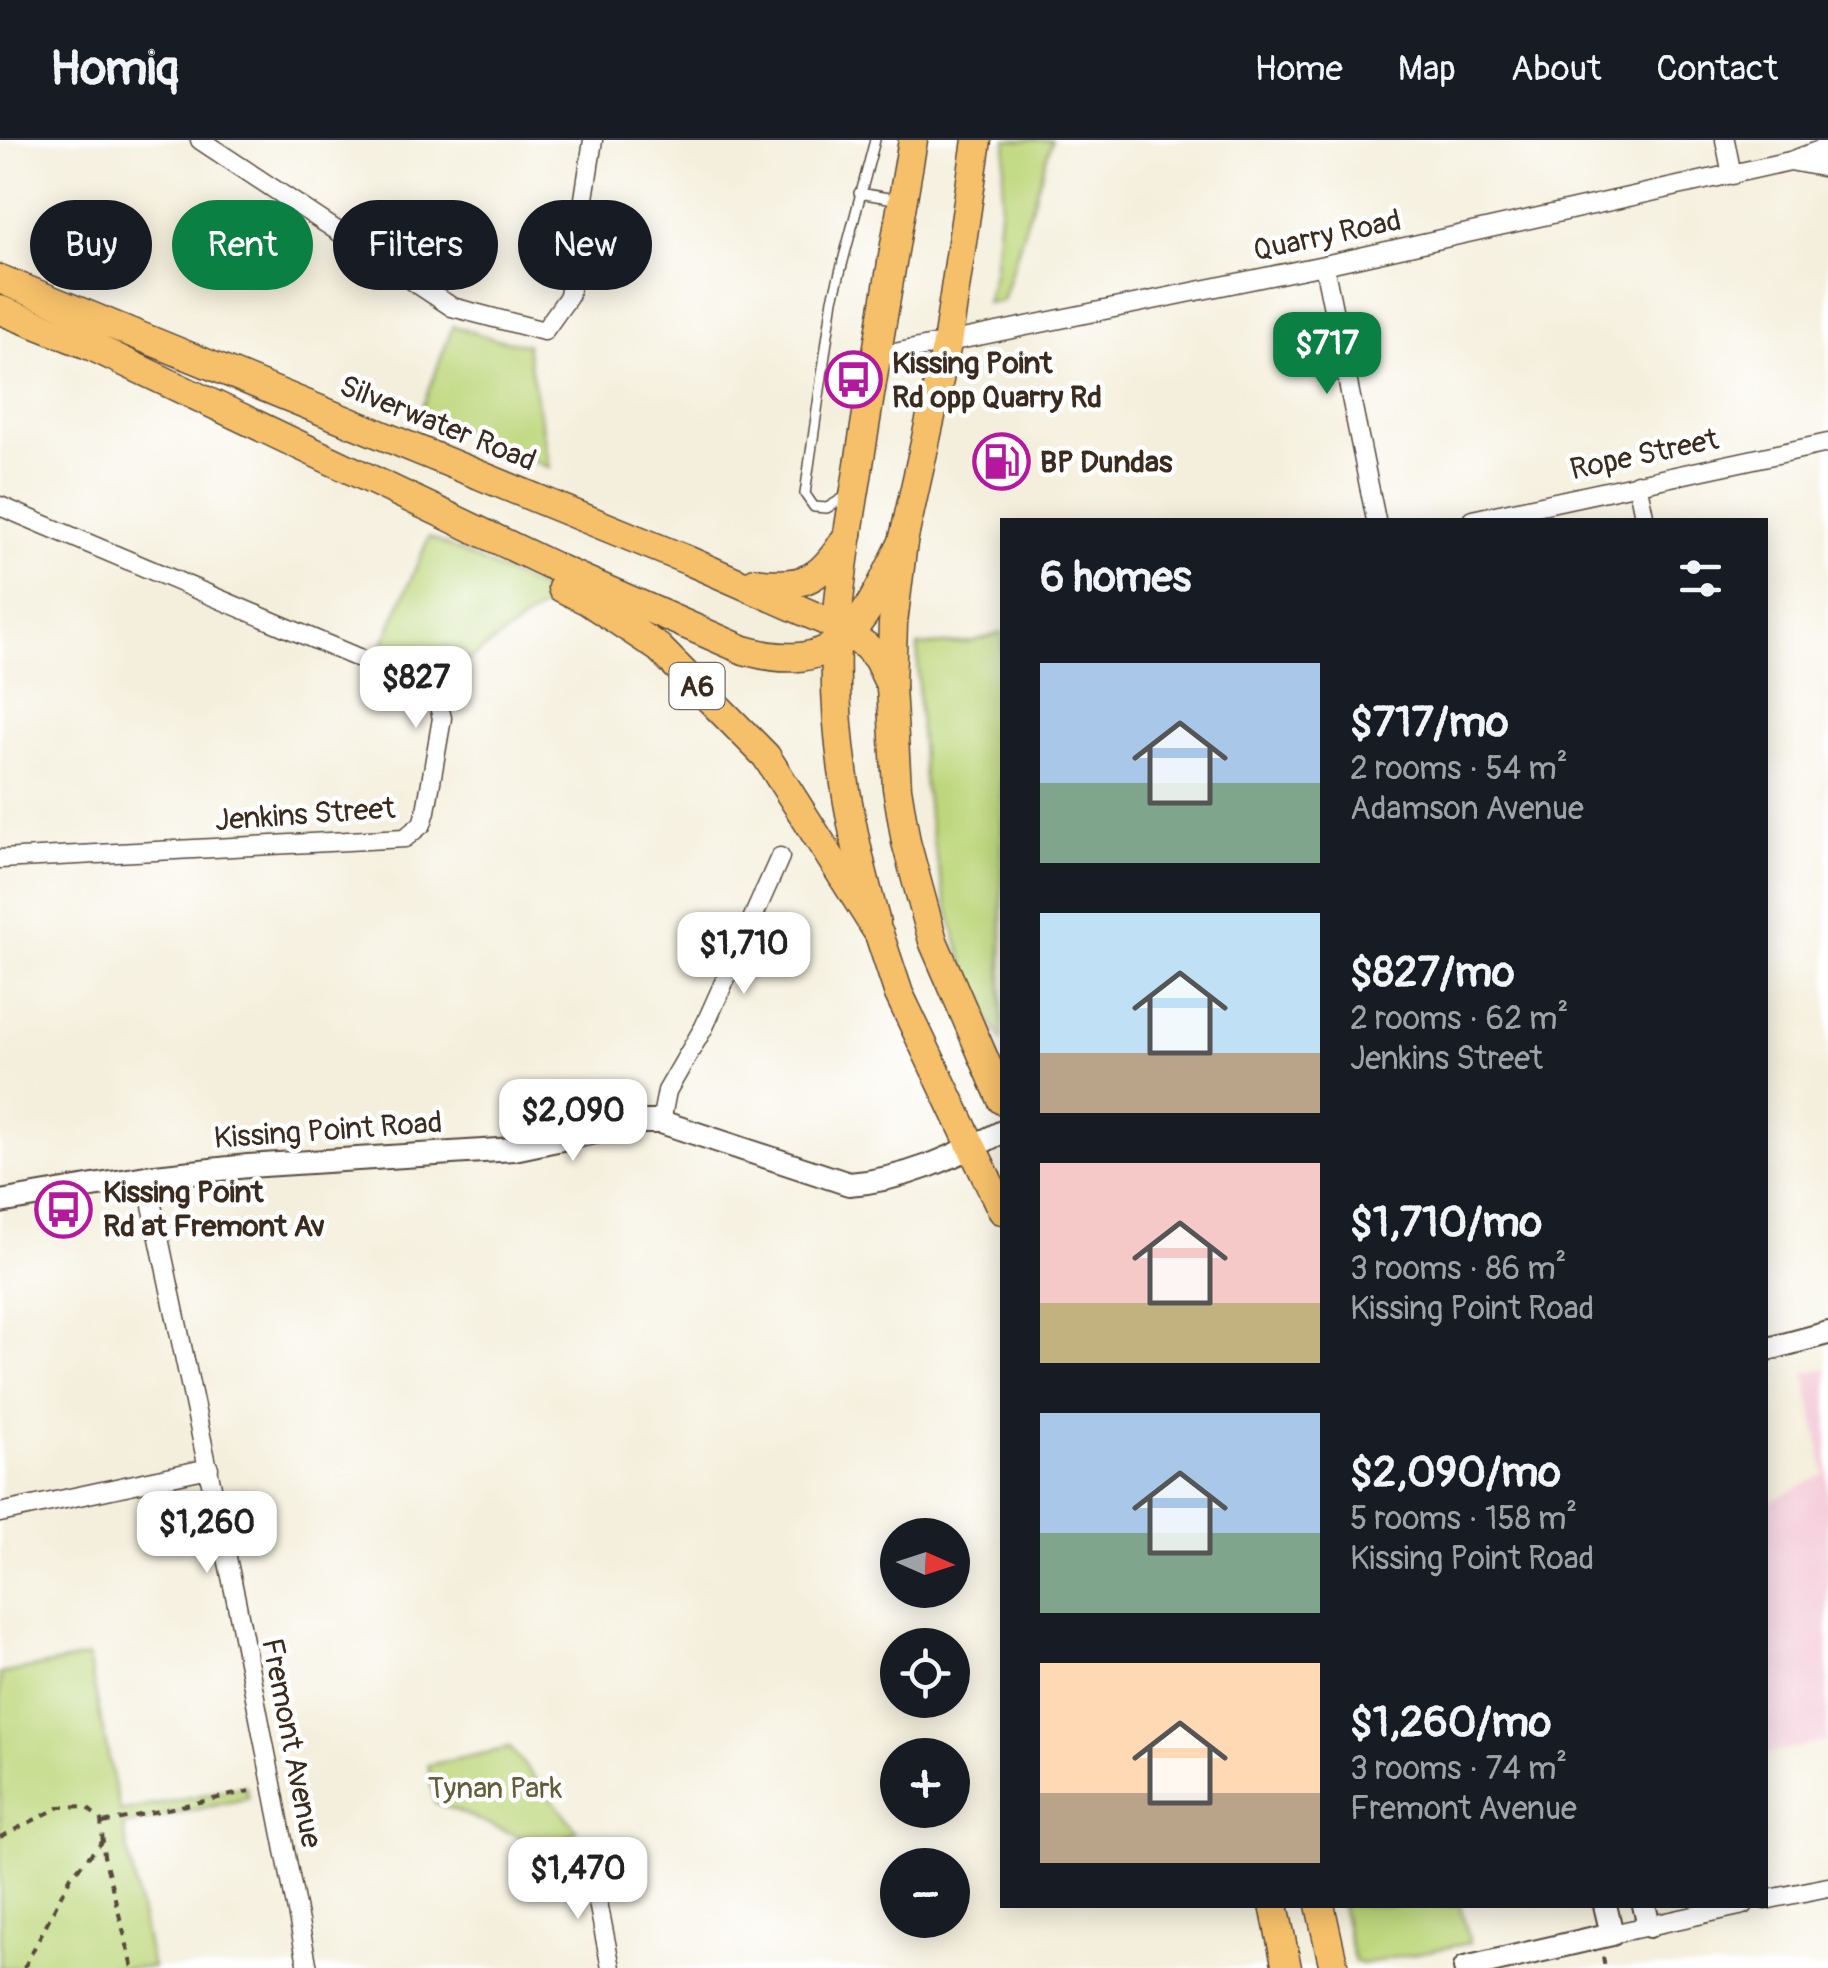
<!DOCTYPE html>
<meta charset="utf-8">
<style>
body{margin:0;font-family:Pangolin,sans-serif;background:#242831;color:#f1f3f6;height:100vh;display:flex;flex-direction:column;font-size:38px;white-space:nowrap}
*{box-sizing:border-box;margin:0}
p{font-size:32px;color:#9ea1a6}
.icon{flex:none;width:55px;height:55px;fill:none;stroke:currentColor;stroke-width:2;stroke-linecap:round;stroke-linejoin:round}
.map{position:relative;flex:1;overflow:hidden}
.panel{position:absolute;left:1000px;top:378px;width:768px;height:1390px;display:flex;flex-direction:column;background:#171b24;border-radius:0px;box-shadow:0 5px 25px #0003}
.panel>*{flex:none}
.top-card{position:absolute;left:30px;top:60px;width:820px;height:90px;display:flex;gap:20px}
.needle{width:65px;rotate:93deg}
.tools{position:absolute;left:880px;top:1378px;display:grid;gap:20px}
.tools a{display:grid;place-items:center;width:90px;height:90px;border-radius:50%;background:#171b24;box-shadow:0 5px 25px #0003;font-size:50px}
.price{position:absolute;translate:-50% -85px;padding:0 22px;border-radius:20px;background:#fff;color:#222;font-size:32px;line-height:65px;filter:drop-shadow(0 2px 5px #0008)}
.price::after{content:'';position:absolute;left:50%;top:60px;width:30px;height:22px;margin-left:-15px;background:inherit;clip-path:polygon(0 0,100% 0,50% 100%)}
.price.on{background:#0b8043;color:#fff}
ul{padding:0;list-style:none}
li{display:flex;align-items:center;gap:30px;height:250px;padding:0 40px}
li span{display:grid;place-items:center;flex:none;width:280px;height:200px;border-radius:0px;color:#555}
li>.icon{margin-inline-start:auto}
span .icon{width:120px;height:120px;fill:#fffc;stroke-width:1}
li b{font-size:42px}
h2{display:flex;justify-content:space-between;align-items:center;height:120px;padding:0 40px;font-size:42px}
.tag{padding:0 35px;border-radius:45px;background:#171b24;box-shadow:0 5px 25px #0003;font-size:35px;line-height:90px}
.tag.on{background:#0b8043;color:#fff}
header{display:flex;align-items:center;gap:60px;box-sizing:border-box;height:140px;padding:0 50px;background:#171b24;border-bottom:2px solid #363941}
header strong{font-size:48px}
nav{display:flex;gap:55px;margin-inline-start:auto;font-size:35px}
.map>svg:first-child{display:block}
.built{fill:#f5cfdc}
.green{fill:#bdd77c;stroke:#7c804d;stroke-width:2.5}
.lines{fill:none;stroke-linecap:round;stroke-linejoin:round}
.service-casing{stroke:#57483a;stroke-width:12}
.minor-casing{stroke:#57483a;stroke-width:21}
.tertiary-casing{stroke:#57483a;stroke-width:26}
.primary-casing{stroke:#57483a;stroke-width:31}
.trunk-casing{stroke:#57483a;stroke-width:31}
.path{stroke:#57483a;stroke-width:4;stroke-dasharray:8 8;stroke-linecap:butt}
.service{stroke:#fff;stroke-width:9}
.minor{stroke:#fff;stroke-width:18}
.tertiary{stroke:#fff;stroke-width:22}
.primary{stroke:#f6c06b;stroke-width:28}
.trunk{stroke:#f6c06b;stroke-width:28}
.labels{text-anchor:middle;stroke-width:9;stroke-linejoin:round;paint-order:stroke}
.shield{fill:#fff;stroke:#766a62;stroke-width:2.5}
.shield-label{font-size:28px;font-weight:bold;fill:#3b2a1e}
.street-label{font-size:30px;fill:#3b2a1e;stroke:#fff}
.poi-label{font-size:30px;font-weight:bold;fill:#3b2a1e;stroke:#fff;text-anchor:start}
.park-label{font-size:30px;fill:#625e3a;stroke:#fff}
</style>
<header>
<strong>Homiq</strong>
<nav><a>Home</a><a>Map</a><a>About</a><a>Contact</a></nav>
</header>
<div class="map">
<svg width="1828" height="1828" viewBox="0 0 1828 1828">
<rect width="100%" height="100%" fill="#fff"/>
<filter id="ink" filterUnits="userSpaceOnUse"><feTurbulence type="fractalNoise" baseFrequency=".01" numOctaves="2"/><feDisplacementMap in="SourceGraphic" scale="20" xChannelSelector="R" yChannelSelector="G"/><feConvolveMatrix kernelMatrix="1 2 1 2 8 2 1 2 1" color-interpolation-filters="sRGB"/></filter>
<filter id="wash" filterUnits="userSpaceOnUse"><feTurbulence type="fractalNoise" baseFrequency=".0048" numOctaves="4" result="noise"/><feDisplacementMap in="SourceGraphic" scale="40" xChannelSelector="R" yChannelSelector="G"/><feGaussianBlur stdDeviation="2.25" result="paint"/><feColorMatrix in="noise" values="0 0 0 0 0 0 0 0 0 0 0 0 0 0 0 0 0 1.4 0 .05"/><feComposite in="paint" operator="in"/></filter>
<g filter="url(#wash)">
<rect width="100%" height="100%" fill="#f4efdc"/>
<path class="built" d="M1828,1228V1601L1765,1614V1364L1825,1334L1805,1233Z"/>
<path class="green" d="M1007,0H1052L1002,161L986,163L994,132Z
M453,186L495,199L526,204L550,328L420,273Z
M429,397L557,457L445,537L380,511Z
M1002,493V902C990,878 973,852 965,826C929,718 917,619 918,506L970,502Z
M88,1517L120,1672L245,1646L249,1658L123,1686L152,1828H0V1534Z
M510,1608L577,1690L562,1701L556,1712L435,1662L428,1625Z
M1341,1765H1460L1470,1803L1362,1824L1354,1821Z"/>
</g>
<g filter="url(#ink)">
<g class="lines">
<defs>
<path id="service" d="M859,53L900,60
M845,357L827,368L814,367L805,354L833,159L875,0"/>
<path id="minor" d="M200,0L452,167L544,191L569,156L593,0
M1725,0L1732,35
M1790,21L1827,28
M1324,125L1376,380
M875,217L1324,125L1790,21L1828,7
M1637,343L1645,380
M0,366L427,547L436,554L442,578L426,671L422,684L405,698L0,719
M1472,380L1828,303
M661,982L667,951L704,887L780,717
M146,1037L236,1460L308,1828
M0,1373L209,1328
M591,1727L611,1828
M1765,1760L1828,1747
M1612,1794L1744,1765"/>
<path id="tertiary" d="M0,1062L146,1037L248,1026L514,1009L643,982H661L849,1044C905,1040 953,1017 1002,992
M1765,1210L1828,1193
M1644,1765L1649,1786
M1465,1828L1612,1794L1605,1765"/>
<path id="primary" d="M891,547L893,483L903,402L947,204L977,0
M876,783C850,691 833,600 836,505C838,447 849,388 858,331C875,220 894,110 913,0"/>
<path id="trunk" d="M0,139L687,420L837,486L866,506L877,518L891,547L897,648L906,702L933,801L1002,960
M0,170L91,206L559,429L744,510C844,539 865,478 903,402
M755,442C806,449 822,438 848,395
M562,448L588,461L659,508L766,616L879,794L899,854L1002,1070
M1274,1765L1287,1828
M1320,1765L1334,1828"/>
</defs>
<use href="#service" class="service-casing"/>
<use href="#minor" class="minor-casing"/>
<use href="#tertiary" class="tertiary-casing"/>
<use href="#primary" class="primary-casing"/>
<use href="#trunk" class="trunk-casing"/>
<path class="path" d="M103,1683L250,1651
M0,1697L60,1667L85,1666L101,1680L104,1716L133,1828
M1603,1817L1605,1828
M24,1828L71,1736L104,1700"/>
<use href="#service" class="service"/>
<use href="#minor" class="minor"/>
<use href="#tertiary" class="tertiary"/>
<use href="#primary" class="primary"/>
<use href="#trunk" class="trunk"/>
</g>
</g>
<defs>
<symbol id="bus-ring" viewBox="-11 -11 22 22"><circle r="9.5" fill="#fff" stroke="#b5179e" stroke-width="1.5"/><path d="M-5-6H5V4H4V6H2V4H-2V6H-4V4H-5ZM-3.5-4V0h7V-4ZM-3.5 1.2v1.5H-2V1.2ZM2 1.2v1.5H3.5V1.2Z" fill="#b5179e"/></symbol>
<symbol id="fuel-ring" viewBox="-11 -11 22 22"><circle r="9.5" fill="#fff" stroke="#b5179e" stroke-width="1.5"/><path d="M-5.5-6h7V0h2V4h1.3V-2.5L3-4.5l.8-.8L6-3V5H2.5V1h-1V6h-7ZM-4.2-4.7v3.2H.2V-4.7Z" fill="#b5179e"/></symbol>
</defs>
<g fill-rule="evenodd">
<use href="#bus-ring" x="822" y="208" width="63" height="63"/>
<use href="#fuel-ring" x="970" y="290" width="63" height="63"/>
<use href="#bus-ring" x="32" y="1038" width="63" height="63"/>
</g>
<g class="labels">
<rect class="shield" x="669.5" y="523" width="55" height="46" rx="8"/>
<g class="shield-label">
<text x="697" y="556">A6</text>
</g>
<g class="street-label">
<text transform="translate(1327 95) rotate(-12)" y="10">Quarry Road</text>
<text transform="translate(438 283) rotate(22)" y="10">Silverwater Road</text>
<text transform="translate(1644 314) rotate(-12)" y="10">Rope Street</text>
<text transform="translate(305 674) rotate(-4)" y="10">Jenkins Street</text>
<text transform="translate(328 990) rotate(-4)" y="10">Kissing Point Road</text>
<text transform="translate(292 1603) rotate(79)" y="10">Fremont Avenue</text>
</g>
<g class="poi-label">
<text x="892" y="233">Kissing Point<tspan x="892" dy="34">Rd opp Quarry Rd</tspan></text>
<text x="1040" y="332">BP Dundas</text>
<text x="103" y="1062">Kissing Point<tspan x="103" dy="34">Rd at Fremont Av</tspan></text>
</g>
<g class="park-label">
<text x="495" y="1658">Tynan Park</text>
</g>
</g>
</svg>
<div class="tools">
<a><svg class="needle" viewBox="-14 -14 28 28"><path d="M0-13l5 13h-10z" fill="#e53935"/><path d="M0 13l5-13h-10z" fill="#9ea1a6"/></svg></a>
<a><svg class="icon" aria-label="locate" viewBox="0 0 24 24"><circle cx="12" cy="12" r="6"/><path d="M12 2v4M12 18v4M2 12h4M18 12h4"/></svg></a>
<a>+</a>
<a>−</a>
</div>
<b class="price on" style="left:1327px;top:257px">$717</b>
<b class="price" style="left:416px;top:591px">$827</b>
<b class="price" style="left:744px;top:857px">$1,710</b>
<b class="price" style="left:573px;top:1024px">$2,090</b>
<b class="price" style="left:207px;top:1436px">$1,260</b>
<b class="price" style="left:578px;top:1782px">$1,470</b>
<div class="top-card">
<a class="tag">Buy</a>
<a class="tag on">Rent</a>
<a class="tag">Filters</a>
<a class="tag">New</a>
</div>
<section class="panel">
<h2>6 homes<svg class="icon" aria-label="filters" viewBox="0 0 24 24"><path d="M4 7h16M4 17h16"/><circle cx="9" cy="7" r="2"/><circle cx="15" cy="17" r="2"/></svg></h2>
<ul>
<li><span style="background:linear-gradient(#a9c7e8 60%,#7fa58c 0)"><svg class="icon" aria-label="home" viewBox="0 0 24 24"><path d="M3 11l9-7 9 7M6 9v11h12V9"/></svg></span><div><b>$717/mo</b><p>2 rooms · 54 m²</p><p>Adamson Avenue</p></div></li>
<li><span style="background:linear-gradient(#bfe0f5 70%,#b9a48a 0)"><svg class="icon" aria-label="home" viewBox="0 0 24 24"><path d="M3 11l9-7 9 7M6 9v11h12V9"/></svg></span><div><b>$827/mo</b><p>2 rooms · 62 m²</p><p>Jenkins Street</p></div></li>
<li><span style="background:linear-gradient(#f6c9c9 70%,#c2b280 0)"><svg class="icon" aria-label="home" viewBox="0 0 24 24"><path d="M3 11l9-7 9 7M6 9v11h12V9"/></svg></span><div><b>$1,710/mo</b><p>3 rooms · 86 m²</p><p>Kissing Point Road</p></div></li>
<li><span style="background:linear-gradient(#a9c7e8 60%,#7fa58c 0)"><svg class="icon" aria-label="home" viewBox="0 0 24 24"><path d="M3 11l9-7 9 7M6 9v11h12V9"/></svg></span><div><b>$2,090/mo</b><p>5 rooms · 158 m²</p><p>Kissing Point Road</p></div></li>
<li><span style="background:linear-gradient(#ffd9b3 65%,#b9a48a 0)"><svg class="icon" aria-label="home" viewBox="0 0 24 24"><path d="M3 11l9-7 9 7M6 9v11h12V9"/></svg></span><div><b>$1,260/mo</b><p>3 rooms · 74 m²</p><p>Fremont Avenue</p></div></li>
</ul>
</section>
</div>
